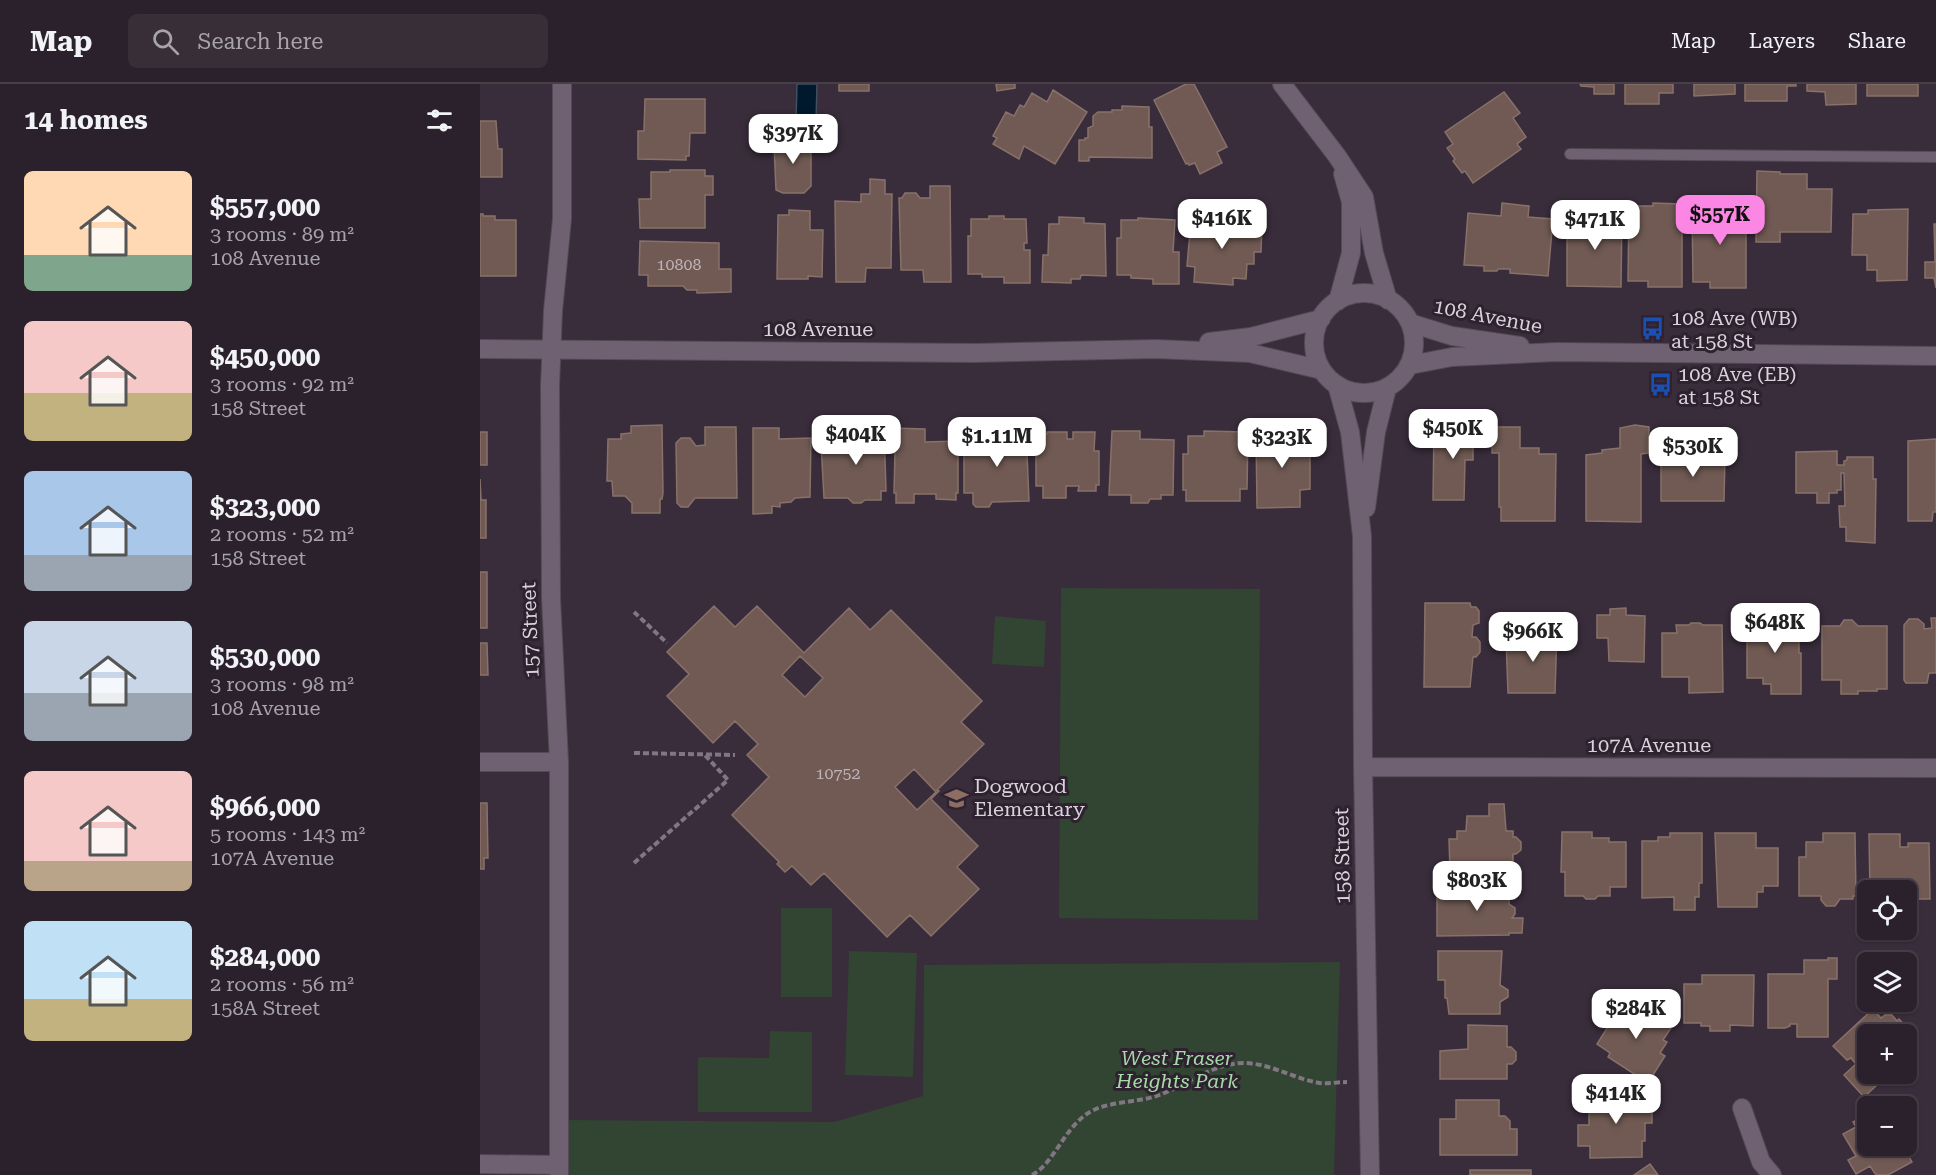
<!DOCTYPE html>
<meta charset="utf-8">
<style>
body{margin:0;font-family:"Roboto Serif",serif;background:#372e38;color:#f1f3f6;height:100vh;display:flex;flex-direction:column;font-size:22px;white-space:nowrap}
*{box-sizing:border-box;margin:0}
p{font-size:20px;color:#a6a3a9}
.icon{flex:none;width:33px;height:33px;fill:none;stroke:currentColor;stroke-width:2;stroke-linecap:round;stroke-linejoin:round}
.map{position:relative;flex:1;overflow:hidden}
.sheet{display:flex;flex-direction:column;background:#2b212c;width:480px}
.sheet>*{flex:none}
.buttons{position:absolute;left:1377px;top:796px;display:grid;gap:12px}
.buttons a{display:grid;place-items:center;width:60px;height:60px;border-radius:9px;background:#2b212c;box-shadow:0 2px 4px #0004,0 0 0 2px #473e48;font-size:30px}
.price{position:absolute;translate:-50% -51px;padding:0 14px;border-radius:12px;background:#fff;color:#222;font-size:20px;line-height:39px;filter:drop-shadow(0 2px 3px #0008)}
.price::after{content:'';position:absolute;left:50%;top:36px;width:18px;height:14px;margin-left:-9px;background:inherit;clip-path:polygon(0 0,100% 0,50% 100%)}
.price.active{background:#fc86e4;color:#111}
ul{padding:0;list-style:none}
li{display:flex;align-items:center;gap:18px;height:150px;padding:0 24px}
li span{display:grid;place-items:center;flex:none;width:168px;height:120px;border-radius:9px;color:#555}
li>.icon{margin-inline-start:auto}
span .icon{width:72px;height:72px;fill:#fffc;stroke-width:1}
li b{font-size:26px}
h2{display:flex;justify-content:space-between;align-items:center;height:72px;padding:0 24px;font-size:26px}
header{display:flex;align-items:center;gap:36px;box-sizing:border-box;height:84px;padding:0 30px;background:#2b212c;border-bottom:2px solid #473e48}
header strong{font-size:28px}
nav{display:flex;gap:33px;margin-inline-start:auto;font-size:21px}
.search{width:420px;height:54px;background:#372e38;display:flex;align-items:center;gap:15px;box-sizing:border-box;padding:0 21px;border-radius:9px;color:#a6a3a9;font-size:22px}
main{display:flex;flex:1;min-height:0}
.map>svg:first-child{display:block}
.green{fill:#324432}
.water{fill:#00192d;stroke:#415061;stroke-width:1.5}
.building{fill:#705a53;stroke:#88716a;stroke-width:1.5;fill-rule:evenodd}
.lines{fill:none;stroke-linecap:round;stroke-linejoin:round}
.service-casing{stroke:#544956;stroke-width:12}
.minor-casing{stroke:#544956;stroke-width:20}
.tertiary-casing{stroke:#544956;stroke-width:20}
.path{stroke:#817683;stroke-width:4;stroke-dasharray:6 3;stroke-linecap:butt}
.service{stroke:#6f6171;stroke-width:10}
.minor{stroke:#6f6171;stroke-width:18}
.tertiary{stroke:#6f6171;stroke-width:18}
.labels{text-anchor:middle;stroke-width:6;stroke-linejoin:round;paint-order:stroke}
.number-label{font-size:16px;fill:#bfb3b9}
.street-label{font-size:20px;fill:#d9d1db;stroke:#2e2230}
.poi-label{font-size:20px;fill:#d9d1db;stroke:#2e2230;text-anchor:start}
.park-label{font-size:20px;font-style:italic;fill:#a4dba5;stroke:#2e2230}
</style>
<header>
<strong>Map</strong>
<div class="search"><svg class="icon" aria-label="search" viewBox="0 0 24 24"><circle cx="10" cy="10" r="6"/><path d="M15 15l6 6"/></svg>Search here</div>
<nav><a>Map</a><a>Layers</a><a>Share</a></nav>
</header>
<main>
<section class="sheet">
<h2>14 homes<svg class="icon" aria-label="filters" viewBox="0 0 24 24"><path d="M4 7h16M4 17h16"/><circle cx="9" cy="7" r="2"/><circle cx="15" cy="17" r="2"/></svg></h2>
<ul>
<li><span style="background:linear-gradient(#ffd9b3 70%,#7fa58c 0)"><svg class="icon" aria-label="home" viewBox="0 0 24 24"><path d="M3 11l9-7 9 7M6 9v11h12V9"/></svg></span><div><b>$557,000</b><p>3 rooms · 89 m²</p><p>108 Avenue</p></div></li>
<li><span style="background:linear-gradient(#f6c9c9 60%,#c2b280 0)"><svg class="icon" aria-label="home" viewBox="0 0 24 24"><path d="M3 11l9-7 9 7M6 9v11h12V9"/></svg></span><div><b>$450,000</b><p>3 rooms · 92 m²</p><p>158 Street</p></div></li>
<li><span style="background:linear-gradient(#a9c7e8 70%,#9aa5b1 0)"><svg class="icon" aria-label="home" viewBox="0 0 24 24"><path d="M3 11l9-7 9 7M6 9v11h12V9"/></svg></span><div><b>$323,000</b><p>2 rooms · 52 m²</p><p>158 Street</p></div></li>
<li><span style="background:linear-gradient(#c9d6e8 60%,#9aa5b1 0)"><svg class="icon" aria-label="home" viewBox="0 0 24 24"><path d="M3 11l9-7 9 7M6 9v11h12V9"/></svg></span><div><b>$530,000</b><p>3 rooms · 98 m²</p><p>108 Avenue</p></div></li>
<li><span style="background:linear-gradient(#f6c9c9 75%,#b9a48a 0)"><svg class="icon" aria-label="home" viewBox="0 0 24 24"><path d="M3 11l9-7 9 7M6 9v11h12V9"/></svg></span><div><b>$966,000</b><p>5 rooms · 143 m²</p><p>107A Avenue</p></div></li>
<li><span style="background:linear-gradient(#bfe0f5 65%,#c2b280 0)"><svg class="icon" aria-label="home" viewBox="0 0 24 24"><path d="M3 11l9-7 9 7M6 9v11h12V9"/></svg></span><div><b>$284,000</b><p>2 rooms · 56 m²</p><p>158A Street</p></div></li>
</ul>
</section>
<div class="map">
<svg width="1456" height="1091" viewBox="0 0 1456 1091">
<rect width="100%" height="100%" fill="#392c3b"/>
<path class="green" d="M581,504L780,505L778,836L579,834Z
M515,532L566,537L564,583L512,580Z
M301,824H352V913H301Z
M369,867L437,869L433,993L365,991Z
M860,878L854,1091H85V1036L354,1038L443,1012L444,881Z
M290,947L332,948V1028H218V973L289,974Z"/>
<path class="water" d="M317,0H337L336,37H316Z"/>
<path class="building" d="M359,0H389V7H359Z
M516,0H535V4L517,7Z
M706,0H714L747,63L737,68L742,79L720,90L715,79L709,81L708,79L706,80L674,16Z
M1100,0H1134V10H1114V3L1101,2Z
M1145,0H1193V9H1179V20H1145Z
M1214,0H1255V10L1214,12Z
M1265,0H1316V2H1307V17H1265Z
M1327,0H1376V20L1346,21L1345,8L1327,7Z
M1387,0H1438V12H1387Z
M573,6L607,28L575,80L544,62L539,75L513,60L517,54L513,52L526,28L534,32L540,21L544,23L552,9L567,18Z
M1024,8L1040,29L1033,34L1046,53L1037,60L1041,65L993,99L985,87L982,89L973,77L975,75L967,64L973,60L965,48Z
M165,15H225V49H210L209,72H206V76L158,75V47H164Z
M642,22L669,23V43H672V74L609,73V77H599V56H605V54H608V44L613,42V32L618,28H632V26H642Z
M0,37H16L18,65H22V93H0Z
M303,54L326,55L331,60V102L324,109H303L296,106L294,61L296,57Z
M190,86H225V92H233V111H225V144H160L159,115H171V88H190Z
M1277,87L1300,88V90H1327V105H1352L1351,148H1300V158H1276Z
M390,95L405,96V110H412L411,184H386L385,198H356L355,117L381,118V110H390Z
M450,102H470L471,198H444L443,186H421L419,114H422L425,109H436L440,114H450Z
M1022,119L1049,122L1048,133L1073,135L1068,192L1030,189V185H1018L1017,187H1004V182L984,181L988,129L1021,132Z
M1173,119L1202,120V203H1168V197H1148L1149,122H1173Z
M1237,121H1266V204H1230V198H1213L1212,123Z
M1428,125L1427,196L1397,197V186H1387V171H1372L1373,130H1388V126Z
M309,126L330,127V146H343L342,193L328,192V195H297L298,131H309Z
M1112,127H1142L1141,203L1087,202V141H1091V138H1112Z
M0,130H3V132H15V136H36V192H0Z
M509,132H524V135H546L547,159H544V166H550V199H524V193H502V190H488V152H491V135H509Z
M579,133L604,134V139L625,140L626,192L601,191L600,195H591V199L562,198L563,171H568L569,140H579Z
M658,134L695,136L693,168H699V200H673V195L651,194V191H637V154H641V136H658Z
M718,135L769,137V140L782,141L781,168H774V180H767L766,195L753,194V201L714,198L715,183L707,182L711,136Z
M1454,140H1456V204L1454,194H1445V178H1455Z
M160,157L239,159V185H251V208L217,209V206H207L203,202H168V191H159Z
M182,341L183,409L182,415H180V429H152V419L145,412H133L132,397H127L128,355H141V350L151,349V342Z
M1155,341L1169,343L1168,369L1161,370V438L1106,437V371L1122,369V366L1140,364V344Z
M373,342H404L406,407H401V416H385L381,419H373L368,414H344L341,359L364,358V366H373Z
M225,343H256L257,414H215L208,423H201L197,419L196,359L201,354H210L216,362L225,361Z
M1012,343H1040V364H1059V370H1076L1075,437H1021V423H1019V369H1012Z
M273,344H299V355L331,354L330,413L315,414L311,418L300,419V423L292,422V429L273,430Z
M412,344L445,345V358L478,357V409H476V416L456,415V410H434V419H416V409H414L415,368H412Z
M954,344H1002V362H993V376H985L984,416H953Z
M513,345H546L549,417L512,418L509,423H496L493,420V409H484V369H486V356L511,355V351L514,352Z
M632,347H660V355L694,356L693,411H681V415H670L668,419H651V411H629Z
M724,347L768,348L767,405H760V417H706V406H703V370H708V352H724Z
M799,347V350L830,349V405L820,406V423L777,424L776,350H780V348Z
M0,348H7V381H0Z
M567,348H587V355H593V348H615L614,367H619V401H616V407H598L599,402H586V414H563V402H556V350H567Z
M1456,355V428H1453L1452,437H1428V357Z
M1357,367V381H1364V377L1367,376V373H1393V395H1396L1395,459L1366,457V443H1360L1359,422H1365L1364,389H1361V406H1357V409H1349V419H1337V409H1316V368Z
M1181,371H1245L1244,417H1181Z
M0,395L1,416H6V454H0Z
M0,488H7V544H0Z
M945,519H990L991,523H996L999,527V539L993,541L992,553H996L1000,558V568L996,573H993L990,603H944Z
M234,522L255,543L277,522L324,569L369,524L390,546L411,526L502,617L481,638L504,660L457,706L459,707L451,715L498,762L477,783L499,805L451,852L430,831L407,853L344,789L331,801L312,782L305,788L297,780L299,778L252,731L289,693L267,671L278,660L255,637L233,659L187,612L209,590L187,568ZM320,572L343,594L325,613L302,591ZM434,685L456,708L437,726L415,703Z
M1146,524V531L1165,532L1164,578L1129,577L1128,554H1117V531H1130V525Z
M1451,534H1456V589H1449L1447,599H1426L1424,596V541L1429,535H1438L1444,540V545L1452,544Z
M1267,535L1319,536V569H1321V610H1291V600H1283V594H1267Z
M1364,536H1372L1378,542H1407V605H1397V607H1378V610H1361V596H1342V542H1360Z
M1211,539H1220L1223,541H1242L1243,608L1209,609V593H1182V549H1197L1196,541H1209Z
M1053,545H1077L1075,609H1028L1026,555L1054,554Z
M0,559H7L8,591H0Z
M0,719H7L8,774H4V785H0Z
M1009,720H1024L1026,747H1033V753H1036L1041,758V766L1036,770H1033V785L970,786L969,755H977V747H986L987,732H1009Z
M1082,748H1112V754H1129V758H1146V803H1130V812H1118L1115,815H1106L1103,812H1085V788H1081Z
M1190,749H1222V799H1219V813H1215V826H1194V813L1162,814V757H1178V753H1190Z
M1235,749H1276V764H1298V802H1283V808H1277V823H1238Z
M1343,749H1375L1376,812H1373V815H1360L1355,822H1346L1341,816V812H1319V773H1326V758H1343Z
M1389,750H1420V763H1428V759H1449L1450,815H1438V819L1431,825H1426V807H1390Z
M979,797L1019,798L1018,811H1029V820L1035,824V830L1032,834H1043L1042,849H1029V851L957,852V812H979Z
M958,867H1022L1020,901L1028,906V913L1020,918V930H969L967,914H965V896H958Z
M1348,874H1357V895H1348V953H1317V940H1310V942L1305,944H1288V890H1324V876H1348Z
M1222,891H1274L1273,942L1250,941V947H1230V942H1221V939H1204V900H1222Z
M1146,914L1191,944L1183,956L1187,958L1180,969L1185,972L1168,999L1128,973L1130,969L1117,960Z
M1393,925L1401,934L1405,931H1412L1417,937L1419,935L1436,953L1427,962L1433,967L1426,973V951H1388V990H1409L1384,1013L1364,991L1376,980L1371,974L1367,976L1353,962Z
M988,941L1027,942V963H1031L1036,968V976L1032,980H1027V995H960V967L988,965Z
M1172,1009V1039H1165V1057H1162V1073L1110,1074V1062H1098V1041H1109V1010Z
M976,1016H1019V1032H1025L1030,1037V1045H1037V1071H960V1035H976Z
M1388,1030V1062H1426V1044L1432,1057L1425,1065L1432,1078L1408,1091H1396L1390,1082L1376,1090L1368,1076L1376,1072L1363,1050L1376,1043L1373,1038Z
M1170,1080L1178,1091H1154Z
M990,1086H1051V1091H990Z"/>
<g class="lines">
<defs>
<path id="service" d="M1090,70L1456,73"/>
<path id="minor" d="M857,301L870,348L882,452L883,683L890,1091
M886,424L896,348L907,304
M0,678H79
M883,683L1456,684
M1262,1024L1281,1078L1292,1091
M0,1080L79,1081
M79,1091V678L71,514L70,302L73,227L82,135V0"/>
<path id="tertiary" d="M802,0L857,72L884,113L894,169L908,216
M834 259a50 50 0 1 1 100 0a50 50 0 1 1-100 0Z
M858,217L871,169V118L863,90
M930,239L972,252L1040,262
M729,258L771,253L841,235
M0,265L495,269L676,265L770,269L842,286
M930,281L972,273L1077,268L1456,272"/>
</defs>
<use href="#service" class="service-casing"/>
<use href="#minor" class="minor-casing"/>
<use href="#tertiary" class="tertiary-casing"/>
<path class="path" d="M154,528L187,559
M154,669L255,671
M154,779L248,696L224,670
M552,1091C574,1080 584,1043 610,1028C629,1017 655,1019 676,1012C707,1002 731,979 765,979C792,980 814,995 840,999C849,1000 859,998 867,998"/>
<use href="#service" class="service"/>
<use href="#minor" class="minor"/>
<use href="#tertiary" class="tertiary"/>
</g>
<defs>
<symbol id="bus-bare" viewBox="-9 -9 18 18"><path d="M-5-6H5V4H4V6H2V4H-2V6H-4V4H-5ZM-3.5-4V0h7V-4ZM-3.5 1.2v1.5H-2V1.2ZM2 1.2v1.5H3.5V1.2Z" fill="#1a4fb4" stroke="#2e2230" stroke-width="2.5" paint-order="stroke"/></symbol>
<symbol id="school-bare" viewBox="-9 -9 18 18"><path d="M0-5L7-2L0 1L-7-2ZM-4 1L0 2.5L4 1V4Q0 6-4 4Z" fill="#8d6e63" stroke="#2e2230" stroke-width="2.5" paint-order="stroke"/></symbol>
</defs>
<g fill-rule="evenodd">
<use href="#bus-bare" x="1156" y="228" width="33" height="33"/>
<use href="#bus-bare" x="1164" y="284" width="33" height="33"/>
<use href="#school-bare" x="460" y="698" width="33" height="33"/>
</g>
<g class="labels">
<g class="number-label">
<text x="199" y="186">10808</text>
<text x="358" y="695">10752</text>
</g>
<g class="street-label">
<text transform="translate(1008 232) rotate(11)" y="7">108 Avenue</text>
<text x="338" y="252">108 Avenue</text>
<text transform="translate(50 546) rotate(-92)" y="7">157 Street</text>
<text x="1169" y="668">107A Avenue</text>
<text transform="translate(862 772) rotate(-91)" y="7">158 Street</text>
</g>
<g class="poi-label">
<text x="1191" y="241">108 Ave (WB)<tspan x="1191" dy="23">at 158 St</tspan></text>
<text x="1198" y="297">108 Ave (EB)<tspan x="1198" dy="23">at 158 St</tspan></text>
<text x="494" y="709">Dogwood<tspan x="494" dy="23">Elementary</tspan></text>
</g>
<g class="park-label">
<text x="697" y="981">West Fraser<tspan x="697" dy="23">Heights Park</tspan></text>
</g>
</g>
</svg>
<div class="buttons">
<a><svg class="icon" aria-label="locate" viewBox="0 0 24 24"><circle cx="12" cy="12" r="6"/><path d="M12 2v4M12 18v4M2 12h4M18 12h4"/></svg></a>
<a><svg class="icon" aria-label="layers" viewBox="0 0 24 24"><path d="M12 4l9 5-9 5-9-5zM3 14l9 5 9-5"/></svg></a>
<a>+</a>
<a>−</a>
</div>
<b class="price" style="left:313px;top:81px">$397K</b>
<b class="price active" style="left:1240px;top:162px">$557K</b>
<b class="price" style="left:742px;top:166px">$416K</b>
<b class="price" style="left:1115px;top:167px">$471K</b>
<b class="price" style="left:973px;top:376px">$450K</b>
<b class="price" style="left:376px;top:382px">$404K</b>
<b class="price" style="left:517px;top:384px">$1.11M</b>
<b class="price" style="left:802px;top:385px">$323K</b>
<b class="price" style="left:1213px;top:394px">$530K</b>
<b class="price" style="left:1295px;top:570px">$648K</b>
<b class="price" style="left:1053px;top:579px">$966K</b>
<b class="price" style="left:997px;top:828px">$803K</b>
<b class="price" style="left:1156px;top:956px">$284K</b>
<b class="price" style="left:1136px;top:1041px">$414K</b>
</div>
</main>
